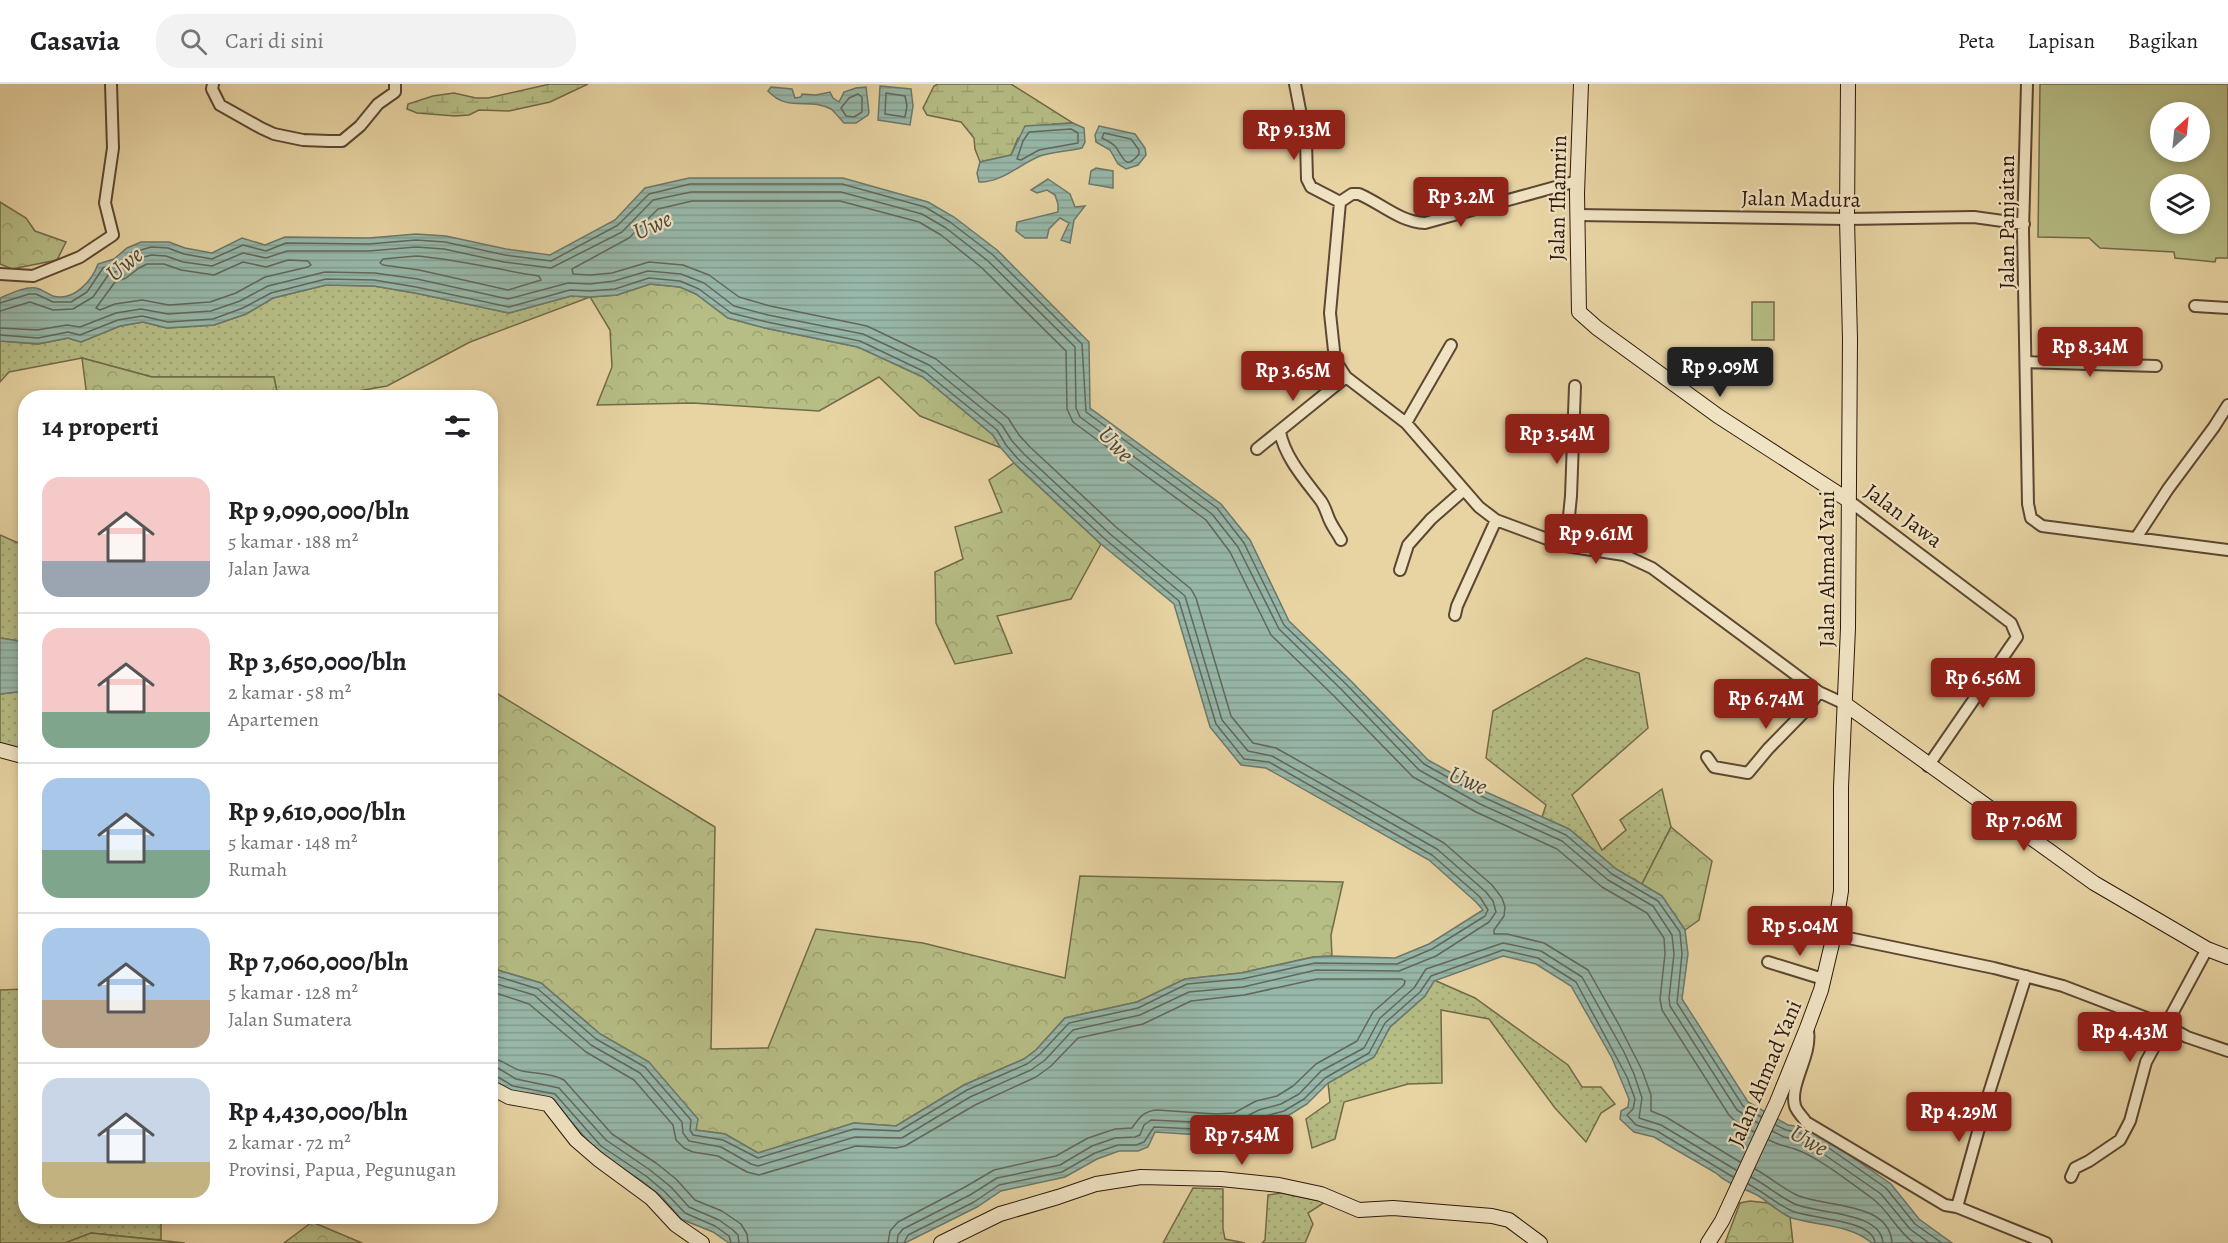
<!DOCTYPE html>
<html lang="id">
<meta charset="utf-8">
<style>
body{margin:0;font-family:Alegreya,serif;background:#f2f2f2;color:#202124;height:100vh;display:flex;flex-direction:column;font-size:22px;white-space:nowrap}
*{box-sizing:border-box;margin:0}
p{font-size:20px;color:#757577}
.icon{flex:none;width:33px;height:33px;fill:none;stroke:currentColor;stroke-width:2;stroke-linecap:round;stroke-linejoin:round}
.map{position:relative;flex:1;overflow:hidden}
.panel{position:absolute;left:18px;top:306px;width:480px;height:834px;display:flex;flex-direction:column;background:#fff;border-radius:24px;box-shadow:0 3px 9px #0003}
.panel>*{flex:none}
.needle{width:39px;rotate:27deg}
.tools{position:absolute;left:2150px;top:18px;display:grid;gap:12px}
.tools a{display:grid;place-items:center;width:60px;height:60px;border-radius:50%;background:#fff;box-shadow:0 3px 9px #0003;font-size:30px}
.price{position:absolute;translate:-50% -51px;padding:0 14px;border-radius:6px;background:#8f2418;color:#fff;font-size:20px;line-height:39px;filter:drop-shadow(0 2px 3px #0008)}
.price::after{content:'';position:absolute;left:50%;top:36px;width:18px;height:14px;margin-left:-9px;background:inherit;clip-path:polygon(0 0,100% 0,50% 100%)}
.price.selected{background:#222;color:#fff}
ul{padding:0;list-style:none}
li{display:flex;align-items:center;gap:18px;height:150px;padding:0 24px}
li+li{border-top:2px solid #e0e0e0}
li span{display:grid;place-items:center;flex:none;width:168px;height:120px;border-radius:18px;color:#555}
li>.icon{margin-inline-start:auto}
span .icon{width:72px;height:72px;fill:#fffc;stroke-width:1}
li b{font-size:26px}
h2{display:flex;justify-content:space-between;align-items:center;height:72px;padding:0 24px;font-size:26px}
header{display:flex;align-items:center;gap:36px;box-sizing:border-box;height:84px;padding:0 30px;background:#fff;border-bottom:2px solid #e0e0e0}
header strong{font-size:28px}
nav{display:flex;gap:33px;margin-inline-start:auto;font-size:21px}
.search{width:420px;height:54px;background:#f2f2f2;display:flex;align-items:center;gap:15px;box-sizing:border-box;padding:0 21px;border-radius:24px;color:#757577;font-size:22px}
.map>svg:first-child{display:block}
.grass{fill:url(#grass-dots);stroke:#726a48;stroke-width:1.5}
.forest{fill:url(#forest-crowns);stroke:#726a48;stroke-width:1.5}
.wetland{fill:url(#wetland-marsh);stroke:#726a48;stroke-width:1.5}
.park{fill:#b6bd85;stroke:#726a48;stroke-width:1.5;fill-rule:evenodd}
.water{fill:url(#water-rules);stroke:#6d786b;stroke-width:1.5}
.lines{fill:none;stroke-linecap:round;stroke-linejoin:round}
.shore{stroke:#62685b;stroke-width:1.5}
.street-casing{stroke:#5c4732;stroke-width:14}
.secondary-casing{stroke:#2d180c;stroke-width:16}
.street{stroke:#f0e3c3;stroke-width:10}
.secondary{stroke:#f0e3c3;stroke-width:14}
.labels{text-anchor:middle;stroke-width:4.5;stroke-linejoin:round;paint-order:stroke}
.street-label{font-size:22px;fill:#2d180c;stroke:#f0e3c3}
.water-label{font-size:24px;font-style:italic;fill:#4d483b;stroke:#f0e3c3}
</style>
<header>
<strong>Casavia</strong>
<div class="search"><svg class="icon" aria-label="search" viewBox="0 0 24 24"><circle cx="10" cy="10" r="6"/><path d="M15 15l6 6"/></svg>Cari di sini</div>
<nav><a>Peta</a><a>Lapisan</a><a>Bagikan</a></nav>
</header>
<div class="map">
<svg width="2228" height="1159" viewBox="0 0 2228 1159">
<defs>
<pattern id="grass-dots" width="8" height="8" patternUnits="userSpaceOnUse" patternTransform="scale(1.5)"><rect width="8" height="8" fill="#b6bd85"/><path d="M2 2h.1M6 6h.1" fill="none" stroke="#9da272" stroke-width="1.8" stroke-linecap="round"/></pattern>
<pattern id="forest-crowns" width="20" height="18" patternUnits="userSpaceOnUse" patternTransform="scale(1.5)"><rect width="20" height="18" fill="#b6bd85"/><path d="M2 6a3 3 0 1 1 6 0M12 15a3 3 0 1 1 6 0" fill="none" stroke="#9da272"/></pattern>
<pattern id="wetland-marsh" width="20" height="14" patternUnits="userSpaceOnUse" patternTransform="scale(1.5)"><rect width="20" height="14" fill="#b6bd85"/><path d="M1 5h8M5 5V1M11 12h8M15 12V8" fill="none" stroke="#9da272"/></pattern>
<pattern id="water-rules" width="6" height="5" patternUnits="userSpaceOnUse" patternTransform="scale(1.5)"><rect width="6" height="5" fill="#97b8aa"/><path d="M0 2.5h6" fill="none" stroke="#829d91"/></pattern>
</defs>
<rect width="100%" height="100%" fill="#e8d4a3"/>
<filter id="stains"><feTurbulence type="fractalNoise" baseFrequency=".00333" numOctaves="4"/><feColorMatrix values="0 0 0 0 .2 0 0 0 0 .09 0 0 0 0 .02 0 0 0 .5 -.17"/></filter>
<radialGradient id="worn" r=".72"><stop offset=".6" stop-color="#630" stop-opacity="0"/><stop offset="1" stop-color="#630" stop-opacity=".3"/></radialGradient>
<path class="grass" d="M326,201L374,202L415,209L509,229L571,212L590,213L470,258L387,302L323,313H278L274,293H152L82,274L9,288L0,298V257L38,260L68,254L81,258L120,242L143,238L167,244L214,241L246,230L273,214Z
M0,451L25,462V558L0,554Z
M1586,574L1639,589L1648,644L1572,711L1602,766L1626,746L1620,736L1662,705L1671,743L1642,800L1616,785L1569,745L1542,733L1546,721L1486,674L1493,627Z
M25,607V667L0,662V610Z
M1434,896L1475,914L1568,981L1582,1003H1601L1615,1020L1601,1029L1586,1058L1555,1024L1489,935L1441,926L1442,999L1408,1000L1344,1018L1335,1055L1312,1064L1306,1035L1330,1018L1328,999L1374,973L1390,943L1425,912Z
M25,905L24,975L26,976V1132L161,1133V1156L91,1149L65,1159H0V906Z
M1193,1104L1223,1105V1145L1225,1155L1245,1159H1163Z
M1281,1109L1325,1118L1308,1129L1313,1140L1305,1159H1262L1265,1156L1268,1111Z"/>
<path class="forest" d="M0,118L26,134L35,147L66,158L57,176L12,185L0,180Z
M650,200L680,203L696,210L728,234L765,244L858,263L923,293L993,351L1001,364L920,332L879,293L819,327L693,319L597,321L612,283L610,246L590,213L617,211Z
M82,274L152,293H274L278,313H87Z
M1014,379L1101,460L1071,515L997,532L1012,569L955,580L936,539L935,488L963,475L955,443L1002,428L989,396Z
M490,605L715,743L711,965L768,964L816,845L923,859L1065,894L1080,792L1343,798L1331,851L1332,872L1313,873L1241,889L1185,895L1137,918L1065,934L1036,966L1024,975L964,1001L896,1042L854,1039L758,1069L725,1050L695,1046L649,978L600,950L541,899L491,884Z
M1671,743L1712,777L1699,836L1685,846L1662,812L1642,800Z
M1750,1117L1768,1119L1790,1133L1793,1159H1725L1740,1119Z
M312,1138L362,1159H284Z
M91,1149L185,1159H65Z"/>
<path class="wetland" d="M550,0H588L550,18L509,27L479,26L469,31L455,32L417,29L407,25L408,20L433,12L454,9L476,14H488Z
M938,0H1011L1073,39L1053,40L1018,54L1011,71L980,78L975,65L974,54L961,38L927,31L923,24L934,2Z"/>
<path class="park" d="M2040,0H2228V174H2216L2215,178L2175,174L2174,168L2100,164L2089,154L2038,153ZM2160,28H2199V68H2160ZM2160,100H2199V140H2160Z
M1752,218H1774V256H1752Z"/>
<path class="water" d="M880,2L911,5L913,22L910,41L878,36Z
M771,3L792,5L795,14L801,13L802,10L816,11L830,8L833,14L839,18L844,8L856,4L866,3L869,28L868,31L856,39H844C840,35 835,28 831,25C810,13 788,29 768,7Z
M1073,39L1084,44L1085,58L1082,64C1069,67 1053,68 1040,72C1020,80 1001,99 979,98L977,89L980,78L1011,71L1025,42Z
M1099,42L1135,50L1145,64L1146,71L1138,81L1126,85L1118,80L1110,66L1096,58L1095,51Z
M1096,84L1113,87V104L1089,100L1091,87Z
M689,94H843L928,118L954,133L997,166L1089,258L1090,324L1221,420L1250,456L1289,537L1350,596L1428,676L1486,708L1569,745L1616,785L1662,812L1685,846L1688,870L1682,915L1748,1018L1788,1041L1802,1043L1829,1057L1891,1100L1919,1135L1952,1159H1872C1849,1140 1819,1142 1792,1134C1779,1129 1769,1118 1757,1111C1743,1104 1727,1100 1716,1089L1654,1053L1634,1048L1620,1035L1621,1027L1628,1023L1629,1015L1612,974L1571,902L1536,880L1503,872L1434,897L1425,912L1390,943L1374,973L1328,999L1307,1020L1286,1033L1264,1038L1241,1051L1216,1052L1155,1048L1148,1063L1138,1067H1119L1097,1075L1065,1093L1001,1107L977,1123L905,1159H729L713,1148L681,1135L661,1112L642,1097L597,1067L551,1015L511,1008L491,995V884L541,899L600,950L649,978L698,1035L696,1046L725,1050L758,1069L854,1039L896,1042L964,1001L1024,975L1036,966L1065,934L1137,918L1185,895L1241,889L1314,873L1332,872L1395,874L1429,860L1483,826L1476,818L1429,776L1266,684L1241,681L1210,643L1174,520L1101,460L1014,379L1001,364L993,351L923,293L858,263L765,244L728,234L696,210L680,203L650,200L617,211L590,213L571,212L509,229L415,209L374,202L326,201L273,214L246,230L214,241L167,244L143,238L120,242L81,258L68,254L38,260L0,257V214C10,210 25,202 36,204C42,205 47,210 53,212C73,218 92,197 98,180L114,175L127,164L141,158H169L185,164L212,169L242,154L265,161L285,153L369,154L416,150L446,152L506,165L550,171L615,136L645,104Z
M1048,95L1070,110L1075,123L1085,122L1074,136L1070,159L1061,156L1069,139L1060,134L1049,145L1047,154H1025L1016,147L1017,138L1058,128V120L1055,111L1047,106L1037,109L1031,106Z
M0,554L25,558V607L0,610Z"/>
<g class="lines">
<path class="shore" d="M886,9L905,12L907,22L905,33L885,30Z
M858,10L862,13V28L854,33L846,32L841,24L849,14Z
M1071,45L1078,49V59L1039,66L1021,76L1017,75L1023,57L1029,48Z
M1104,49L1131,55L1139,66V70C1125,88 1123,72 1115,62C1112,59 1106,56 1102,54Z
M416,172C457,175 498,186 539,192L541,196L508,206L419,186L383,181L380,179L383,175Z
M288,176L308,177L311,181L308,183L265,193L236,209L210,218L169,221L142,216L115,220L100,226L96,224L115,198L126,194L139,184L147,180H164L181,186L214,191L243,178L266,183Z
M0,219L29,210H36L53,218H71L87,208L103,184L118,180L131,169L151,163L168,164L184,170L212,175L243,161L266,167L286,159L369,160L416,156L445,158L505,171L551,177L618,141L649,110L690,100H842L925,123L950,138L993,171L1082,260L1086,328L1217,424L1244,459L1284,541L1346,600L1424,680L1483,713L1566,751L1612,790L1658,817L1680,848L1682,870L1677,919L1743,1022L1761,1033
M0,227L30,218L53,226L73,225L93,213L109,190L121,186L134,176L151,171L166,172L183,178L212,182L243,169L266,174L287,167H369L416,163L444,165L504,178L551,184L622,148L653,116L691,108H841L922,130L946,144L988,177L1075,263L1076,324L1080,333L1212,430L1238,463L1279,545L1341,605L1419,686L1480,720L1562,757L1608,796L1653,822L1672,851L1674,870L1669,914L1670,922L1737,1026L1758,1039
M0,244L37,246L67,241L80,243L116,229L141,225L168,230L211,227L240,217L268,202L325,188L375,189L417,195L508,215L568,199L590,200L614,197L648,187L681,190L704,199L734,222L768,231L863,250L929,281L1002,341L1012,357L1024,370L1110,450L1185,512L1222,636L1248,667L1272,672L1437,765L1486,808L1493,817L1496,828L1489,838L1436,872L1399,887L1316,886L1243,903L1189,908L1140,931L1073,946L1045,976L1031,986L970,1013L902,1054L855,1053L758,1082L751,1080L721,1063L689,1057L683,1049L682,1038L640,989L591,961L534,911L490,898
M0,251L38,254L68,248L80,251L118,236L142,232L168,238L213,235L243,224L271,209L326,195L374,196L416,203L509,223L570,206L590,207L615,205L649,194L680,197L699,205L731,229L767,238L860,257L925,288L997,346L1006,361L1018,375L1105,455L1179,517L1216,640L1244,675L1269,678L1432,771L1480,813L1488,826L1485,832L1432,865L1397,880L1315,879L1242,895L1187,900L1138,924L1069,939L1040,970L1027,980L967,1006L899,1047L854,1045L758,1074L723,1056L693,1051L690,1046L691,1036L645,983L596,955L538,905L490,890
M490,907L529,920L586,968L634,996L673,1041L676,1056L684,1064L693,1068L718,1072L747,1088L759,1091L856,1062L896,1064L905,1062L975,1021L1036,993L1051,982L1078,954L1143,940L1191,917L1244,911L1317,895H1402L1405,897L1404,901L1373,928L1357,957L1316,980L1293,1002L1277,1012L1256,1017L1234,1029L1216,1030L1157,1026C1143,1027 1139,1034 1132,1044L1115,1045L1088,1054L1056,1072L994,1086L965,1103L898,1138L890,1147L888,1159
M490,974C503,975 510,984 522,987C536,990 551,989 564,996L612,1050L656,1079L676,1095L695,1116L722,1127L741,1140L747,1150L748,1159
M490,983L498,984L516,995L559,1004L606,1056L650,1086L671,1103L689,1123L719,1136L733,1146L738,1151L739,1159
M490,991L496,992L513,1002L555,1010L601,1062L646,1092L665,1108L685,1129L715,1142L729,1152L731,1159
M1776,1041L1786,1046L1800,1049L1826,1062L1886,1104L1915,1140L1942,1159
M1772,1047L1784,1053L1798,1056L1822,1069L1881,1110L1910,1145L1929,1159
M1769,1056C1778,1061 1785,1062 1795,1065C1820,1074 1851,1099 1873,1115C1889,1127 1897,1147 1914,1159
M1740,1078L1666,1033L1651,1027V1011L1642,986L1618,939L1588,886L1544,859L1507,850H1494V846L1504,832L1505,823L1502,814L1492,801L1444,759L1276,664L1253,659L1231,632L1196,514L1191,505L1116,443L1030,363L1019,351L1008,334L936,275L867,242L770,222L739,213L709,191L683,181L649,178L612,189L590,191L573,190L572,185L629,154L658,125L692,117H840L919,138L941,151L982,184L1066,267L1067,325L1073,338L1206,436L1230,468L1271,551L1334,612L1413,693L1476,728L1557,765L1602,803L1647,829L1664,854L1665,870L1660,915L1662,926L1729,1031L1736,1038L1754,1048
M1755,1085C1770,1093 1783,1105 1799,1112C1826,1123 1890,1118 1892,1159
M1751,1093C1767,1101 1779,1113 1795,1120C1817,1130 1881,1127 1883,1159
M1748,1100C1764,1108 1776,1120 1792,1127C1810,1135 1873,1135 1875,1159
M897,1159L898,1151L903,1145L970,1111L997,1094L1060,1081L1092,1062L1115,1054L1135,1053L1140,1051L1144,1041L1151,1036L1216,1039L1237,1037L1259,1026L1281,1020L1299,1010L1321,987L1364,964L1380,934L1414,904L1426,885L1503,859L1541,867L1582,893L1624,968L1634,990L1642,1014L1639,1034L1661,1041L1736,1086
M904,1159L908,1151L974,1118L999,1101L1062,1088L1095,1069L1118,1061H1136L1144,1058L1154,1043L1216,1046L1239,1045L1262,1033L1284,1027L1304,1015L1325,994L1369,969L1385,939L1420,908L1431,892L1503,866L1538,874L1576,898L1627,993L1635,1015L1633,1025L1627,1031L1636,1041L1657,1047L1733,1093"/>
<defs>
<path id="street" d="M213,0L212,5L220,21L261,44L274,50L303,56L329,57H342L360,42L378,20L395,8V0
M1295,0L1306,57L1307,95L1311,103L1340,118
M2027,0L2023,146L2028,420L2031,434L2042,442L2228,466
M1340,118L1330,229L1335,276L1346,293L1406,339L1479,423L1496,436L1566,462L1624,471L1652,484L1819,608L1845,620
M1340,118L1352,110H1359C1382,120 1400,138 1425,139L1577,97
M1577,131L1847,135L1974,133L2024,140
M0,190L33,192L80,173L113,151L105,119L113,64L111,0
M2195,222L2228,224
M2026,278L2156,282
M1406,339L1451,261
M1280,348C1285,374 1306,397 1321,417C1326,424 1327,432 1331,439C1334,445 1338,450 1341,456
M1257,365L1346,293
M1848,416L2011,539L2017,553L1928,682
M2136,454L2168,405L2214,343L2228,321
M1566,462L1571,412L1575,302
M1400,486L1408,461L1431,435L1464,406
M1455,531L1457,522L1496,436
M1707,673L1714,683L1748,689L1768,665L1806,626L1819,608
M1834,851L1994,884L2063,902L2165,941L2187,953L2228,967
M1768,878L1823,895
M2026,892L1988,1012L1957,1123L2046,1159
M1808,947C1812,972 1789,1000 1795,1022C1797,1028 1803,1033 1806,1038L1945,1121L1957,1123
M2071,1093L2075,1084L2089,1077L2120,1056L2130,1037L2146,978L2207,865"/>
<path id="secondary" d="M1581,0L1577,109L1579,228L1597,244L1718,332L1848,416
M1845,620L2094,799L2207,865L2228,873
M0,666L26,673
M490,1003L509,1013L548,1020L576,1056L598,1075L651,1114L676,1141L702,1159
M941,1159L1000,1130L1058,1113L1096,1100L1141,1093L1221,1095L1279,1101L1321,1110L1359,1126L1393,1124L1492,1132L1509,1136L1540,1159
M1708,1159L1722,1137L1777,1018L1807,944L1821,906L1834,851L1841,807V703L1848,544L1850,255L1847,135L1848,0"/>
</defs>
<use href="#street" class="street-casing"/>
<use href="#secondary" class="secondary-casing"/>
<use href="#street" class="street"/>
<use href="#secondary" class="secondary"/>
</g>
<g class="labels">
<g class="street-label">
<text transform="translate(1557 114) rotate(-89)" y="8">Jalan Thamrin</text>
<text transform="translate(1801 114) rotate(1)" y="8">Jalan Madura</text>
<text transform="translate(2006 138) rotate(-90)" y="8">Jalan Panjaitan</text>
<text transform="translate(1904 431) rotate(37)" y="8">Jalan Jawa</text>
<text transform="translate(1826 485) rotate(-90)" y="8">Jalan Ahmad Yani</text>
<text transform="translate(1764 989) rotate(-67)" y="8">Jalan Ahmad Yani</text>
</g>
<g class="water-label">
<text transform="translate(652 141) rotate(-24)" y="8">Uwe</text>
<text transform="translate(124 180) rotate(-40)" y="8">Uwe</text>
<text transform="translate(1116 360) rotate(47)" y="8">Uwe</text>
<text transform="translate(1468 696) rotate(23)" y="8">Uwe</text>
<text transform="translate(1809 1056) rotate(30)" y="8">Uwe</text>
</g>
</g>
<rect width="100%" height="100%" filter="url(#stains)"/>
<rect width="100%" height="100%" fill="url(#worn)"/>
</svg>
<div class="tools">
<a><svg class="needle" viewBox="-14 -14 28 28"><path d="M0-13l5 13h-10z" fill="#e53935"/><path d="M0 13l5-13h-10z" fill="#757577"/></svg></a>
<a><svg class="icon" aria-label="layers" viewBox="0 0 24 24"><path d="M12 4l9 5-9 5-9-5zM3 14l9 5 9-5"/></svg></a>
</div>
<b class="price" style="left:1294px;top:77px">Rp 9.13M</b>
<b class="price" style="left:1461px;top:144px">Rp 3.2M</b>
<b class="price" style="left:2090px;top:294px">Rp 8.34M</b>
<b class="price selected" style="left:1720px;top:314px">Rp 9.09M</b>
<b class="price" style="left:1293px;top:318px">Rp 3.65M</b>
<b class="price" style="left:1557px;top:381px">Rp 3.54M</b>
<b class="price" style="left:1596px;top:481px">Rp 9.61M</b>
<b class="price" style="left:1983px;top:625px">Rp 6.56M</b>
<b class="price" style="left:1766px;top:646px">Rp 6.74M</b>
<b class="price" style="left:2024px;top:768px">Rp 7.06M</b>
<b class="price" style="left:1800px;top:873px">Rp 5.04M</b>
<b class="price" style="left:2130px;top:979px">Rp 4.43M</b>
<b class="price" style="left:1959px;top:1059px">Rp 4.29M</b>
<b class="price" style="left:1242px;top:1082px">Rp 7.54M</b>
<section class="panel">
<h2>14 properti<svg class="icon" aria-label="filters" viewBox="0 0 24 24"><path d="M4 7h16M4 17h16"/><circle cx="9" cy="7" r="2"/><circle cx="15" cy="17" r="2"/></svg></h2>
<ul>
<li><span style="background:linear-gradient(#f6c9c9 70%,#9aa5b1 0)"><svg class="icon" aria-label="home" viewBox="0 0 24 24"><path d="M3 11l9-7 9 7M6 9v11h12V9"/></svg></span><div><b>Rp 9,090,000/bln</b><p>5 kamar · 188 m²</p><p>Jalan Jawa</p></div></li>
<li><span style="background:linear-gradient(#f6c9c9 70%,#7fa58c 0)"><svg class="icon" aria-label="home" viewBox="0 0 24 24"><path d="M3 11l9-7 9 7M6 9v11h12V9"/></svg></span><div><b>Rp 3,650,000/bln</b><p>2 kamar · 58 m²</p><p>Apartemen</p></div></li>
<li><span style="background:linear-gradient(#a9c7e8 60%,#7fa58c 0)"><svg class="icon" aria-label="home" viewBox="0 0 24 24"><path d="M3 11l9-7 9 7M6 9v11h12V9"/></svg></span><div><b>Rp 9,610,000/bln</b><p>5 kamar · 148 m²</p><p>Rumah</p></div></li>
<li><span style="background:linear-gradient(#a9c7e8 60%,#b9a48a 0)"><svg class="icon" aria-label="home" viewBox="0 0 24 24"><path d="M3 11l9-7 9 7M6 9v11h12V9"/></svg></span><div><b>Rp 7,060,000/bln</b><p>5 kamar · 128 m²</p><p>Jalan Sumatera</p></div></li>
<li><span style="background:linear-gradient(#c9d6e8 70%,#c2b280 0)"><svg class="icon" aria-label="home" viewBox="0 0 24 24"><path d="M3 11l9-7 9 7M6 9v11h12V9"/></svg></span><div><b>Rp 4,430,000/bln</b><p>2 kamar · 72 m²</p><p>Provinsi, Papua, Pegunugan</p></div></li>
</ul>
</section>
</div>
